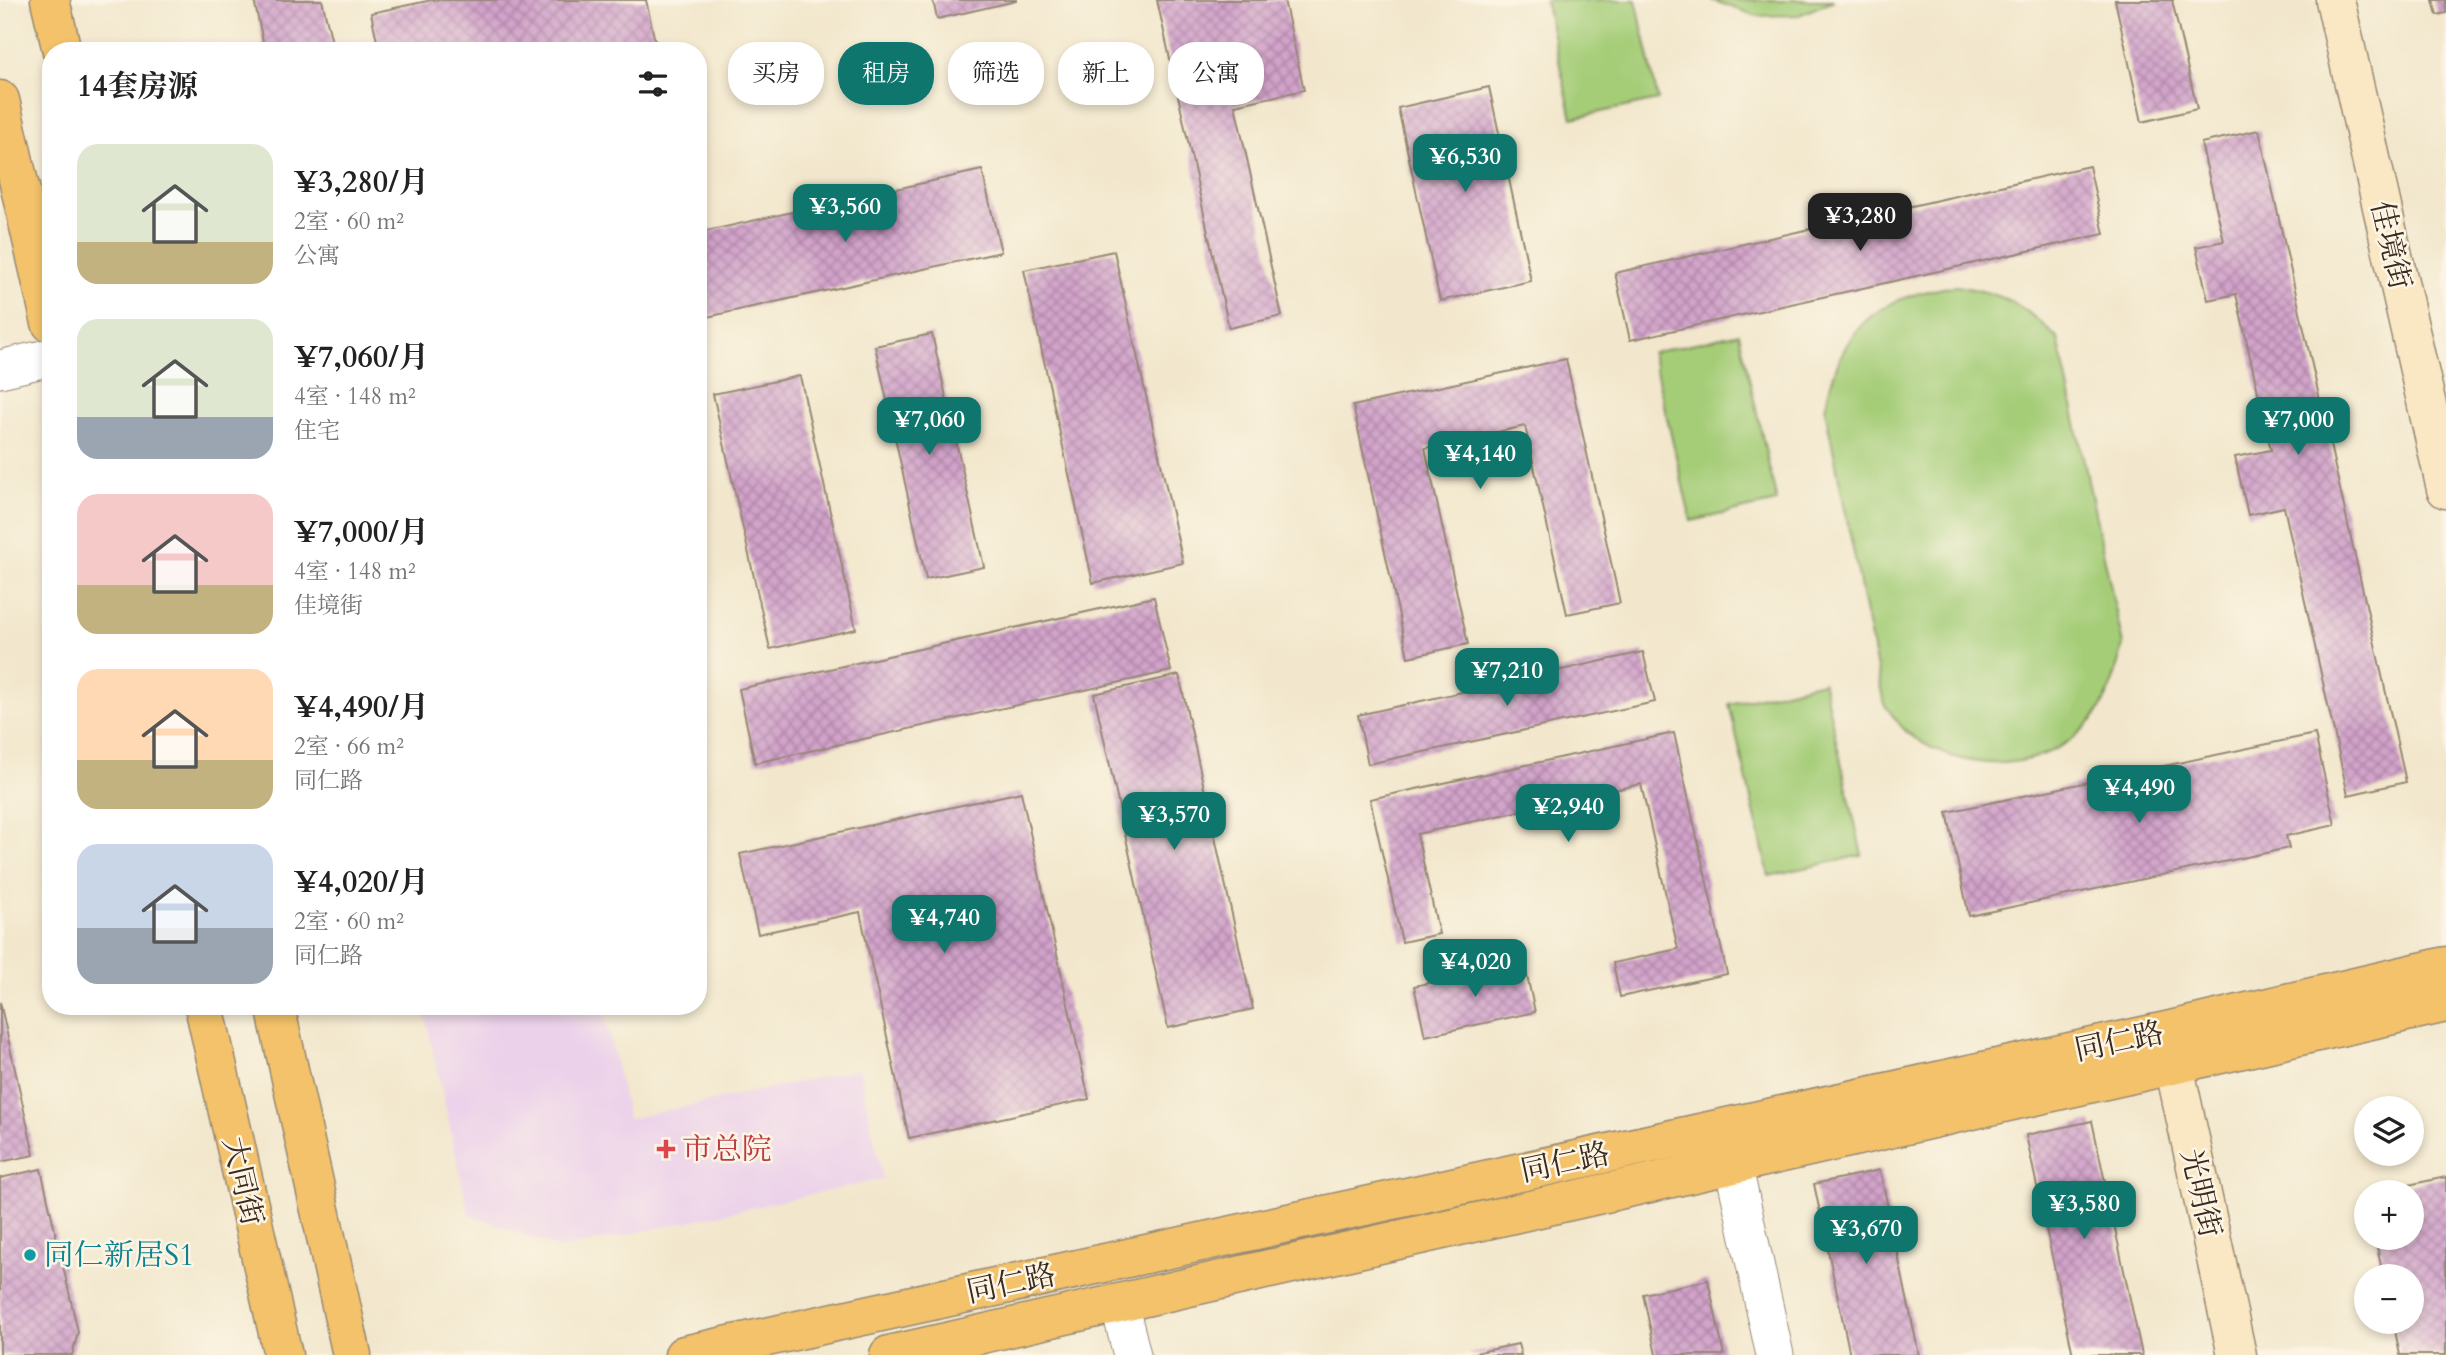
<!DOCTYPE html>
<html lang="zh">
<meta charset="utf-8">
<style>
body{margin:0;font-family:Cardo,"Noto Serif SC",serif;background:#f2f2f2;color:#222;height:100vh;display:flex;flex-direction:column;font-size:26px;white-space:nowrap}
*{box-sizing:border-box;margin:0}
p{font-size:23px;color:#767676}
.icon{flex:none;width:38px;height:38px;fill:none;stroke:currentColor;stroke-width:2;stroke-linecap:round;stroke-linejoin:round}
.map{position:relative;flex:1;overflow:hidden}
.panel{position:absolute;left:42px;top:42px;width:665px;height:973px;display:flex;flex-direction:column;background:#fff;border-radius:28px;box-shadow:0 4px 10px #0003}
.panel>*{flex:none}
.hud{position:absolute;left:728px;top:42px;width:665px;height:63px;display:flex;gap:14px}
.buttons{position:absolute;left:2354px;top:1096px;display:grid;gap:14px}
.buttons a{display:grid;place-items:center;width:70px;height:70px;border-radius:50%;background:#fff;box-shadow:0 4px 10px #0003;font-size:35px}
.price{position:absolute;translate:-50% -60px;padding:0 16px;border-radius:14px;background:#0f766e;color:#fff;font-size:23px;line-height:46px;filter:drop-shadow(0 2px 4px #0008)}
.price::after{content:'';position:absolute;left:50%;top:42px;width:21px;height:16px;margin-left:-10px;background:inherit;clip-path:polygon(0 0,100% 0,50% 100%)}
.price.active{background:#222;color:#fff}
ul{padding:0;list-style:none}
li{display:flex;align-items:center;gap:21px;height:175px;padding:0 35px}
li span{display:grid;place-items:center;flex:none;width:196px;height:140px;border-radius:21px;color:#555}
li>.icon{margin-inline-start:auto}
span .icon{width:84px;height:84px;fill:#fffc;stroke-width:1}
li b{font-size:30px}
h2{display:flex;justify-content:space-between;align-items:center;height:84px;padding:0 35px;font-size:30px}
.chip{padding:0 24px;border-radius:28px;background:#fff;box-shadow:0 4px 10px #0003;font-size:24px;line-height:63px}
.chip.active{background:#0f766e;color:#fff}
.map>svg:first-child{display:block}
.built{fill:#ecd1ea}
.garden{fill:#a5cd78;stroke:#707c4b;stroke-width:2}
.building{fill:url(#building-cross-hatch)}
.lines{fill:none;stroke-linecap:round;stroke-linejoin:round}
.street-casing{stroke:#968875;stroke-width:39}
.secondary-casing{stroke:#968875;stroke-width:41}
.primary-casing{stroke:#968875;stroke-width:41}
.street{stroke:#fff;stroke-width:37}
.secondary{stroke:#fae7c3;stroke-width:38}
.primary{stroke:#f3c26a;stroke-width:38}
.health-dot{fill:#e0444e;stroke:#fcf5e5;stroke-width:2.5}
.culture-dot{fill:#0f9aa8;stroke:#fcf5e5;stroke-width:2.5}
.labels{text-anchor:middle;stroke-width:5;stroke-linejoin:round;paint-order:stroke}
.street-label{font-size:30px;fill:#3b2a1e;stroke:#fcf5e5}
.health-label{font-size:30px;fill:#be3a42;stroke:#fcf5e5;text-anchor:start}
.culture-label{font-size:30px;fill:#0d838f;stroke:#fcf5e5;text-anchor:start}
</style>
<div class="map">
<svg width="2446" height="1355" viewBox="0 0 2446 1355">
<defs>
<pattern id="building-cross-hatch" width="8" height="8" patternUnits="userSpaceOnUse" patternTransform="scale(1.75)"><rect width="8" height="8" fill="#d2a3cb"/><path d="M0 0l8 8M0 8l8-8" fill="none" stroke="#ac85a4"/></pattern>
</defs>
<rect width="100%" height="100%" fill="#fcf5e5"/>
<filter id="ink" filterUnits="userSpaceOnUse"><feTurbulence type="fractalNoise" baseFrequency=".0143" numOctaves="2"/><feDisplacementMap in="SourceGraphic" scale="14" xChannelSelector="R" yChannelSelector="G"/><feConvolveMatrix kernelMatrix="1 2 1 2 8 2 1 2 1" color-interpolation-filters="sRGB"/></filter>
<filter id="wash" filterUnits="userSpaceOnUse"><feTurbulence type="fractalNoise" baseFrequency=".00686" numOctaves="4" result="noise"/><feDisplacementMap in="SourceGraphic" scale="28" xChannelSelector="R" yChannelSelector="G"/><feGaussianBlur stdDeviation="1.57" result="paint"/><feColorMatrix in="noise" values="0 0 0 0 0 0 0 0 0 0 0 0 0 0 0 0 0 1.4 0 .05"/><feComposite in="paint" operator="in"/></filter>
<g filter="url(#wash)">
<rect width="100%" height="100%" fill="#f2e7cc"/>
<path class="built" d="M423,1006H603L628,1119L859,1069L883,1179L561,1249L469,1214Z"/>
<path class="garden" d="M1545,0H1636L1658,100L1572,118Z
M1711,0H1834L1799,15L1757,16Z
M1956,286C2005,294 2022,303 2058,339L2123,645C2116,672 2110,698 2093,719C2048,773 1967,776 1912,736C1901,729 1893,715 1884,704L1825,409C1841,327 1874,297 1956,286Z
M1739,333L1777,502L1691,521L1652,353Z
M1823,682L1862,855L1769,876L1729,704Z"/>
<g id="blocks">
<path class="building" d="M254,0H322L334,51H265Z
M432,0H646L657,51H379L371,13Z
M933,0H1016V1L937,19Z
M1157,0H1284L1304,90L1235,105L1282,316L1229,328Z
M2115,0H2172L2197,109L2142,122Z
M2433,0H2446V13L2437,15Z
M1489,87L1531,281L1440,301L1398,108Z
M2259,130L2406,782L2348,795L2284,507L2248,515L2235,457L2271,450L2236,294L2208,300L2196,247L2224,241L2201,143Z
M2089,166L2104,234L1630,340L1615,273Z
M982,170L1001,252L698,319V233Z
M1114,251L1183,563L1093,583L1024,270Z
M932,334L984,567L926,579L875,346Z
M1566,359L1620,603L1567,614L1525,426L1425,448L1468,644L1408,657L1353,406Z
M800,376L856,629L770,649L713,394Z
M1154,597L1171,671L755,763L739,689Z
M1643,652L1655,702L1368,764L1358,715Z
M1179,675L1253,1009L1168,1028L1094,694Z
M1674,733L1727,974L1620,997L1613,963L1678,949L1641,784L1417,834L1439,934L1402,942L1370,799Z
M2315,734L2335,825L2286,836L2289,848L1969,916L1947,812Z
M1021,792L1089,1099L909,1138L860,912L758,934L740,854Z
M1524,962L1535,1012L1425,1036L1414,986Z
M0,1002L34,1155L0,1162Z
M2092,1121L2142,1355H2073L2026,1135Z
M41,1169L78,1332L72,1355H0V1178Z
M1880,1170L1919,1355H1850L1814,1184Z
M2446,1177V1355H2400L2393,1321H2412V1276H2383L2375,1237H2412V1192L2380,1191Z
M1708,1280L1724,1355H1656L1643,1294Z
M1518,1344L1521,1355H1470V1354Z"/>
</g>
</g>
<g filter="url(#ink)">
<use href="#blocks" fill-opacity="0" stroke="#968875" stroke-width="2"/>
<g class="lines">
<defs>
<path id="street" d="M0,369L51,357
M1733,1164L1775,1355
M1119,1303L1132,1355"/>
<path id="secondary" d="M2335,0L2446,489
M2167,1033L2237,1355"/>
<path id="primary" d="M50,0L62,51
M0,100L51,323
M204,1006L283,1355
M275,1006L352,1355
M684,1355L2166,1031L2446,966
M889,1355L2446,1003"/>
</defs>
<use href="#street" class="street-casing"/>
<use href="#secondary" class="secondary-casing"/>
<use href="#primary" class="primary-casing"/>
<use href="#street" class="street"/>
<use href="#secondary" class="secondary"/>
<use href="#primary" class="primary"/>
</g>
</g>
<path class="health-dot" d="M662.5 1138.5h7v7h7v7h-7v7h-7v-7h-7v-7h7z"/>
<circle class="culture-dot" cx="30" cy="1255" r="7"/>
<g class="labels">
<g class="street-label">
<text transform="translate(2391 245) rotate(77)" y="10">佳境街</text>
<text transform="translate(2119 1041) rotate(-12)" y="10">同仁路</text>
<text transform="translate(1565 1162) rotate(-12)" y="10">同仁路</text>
<text transform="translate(243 1181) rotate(77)" y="10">大同街</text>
<text transform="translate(2201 1193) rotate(77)" y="10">光明街</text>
<text transform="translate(1011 1283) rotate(-12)" y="10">同仁路</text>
</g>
<g class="health-label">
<text x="682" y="1159">市总院</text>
</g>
<g class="culture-label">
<text x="44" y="1265">同仁新居S1</text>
</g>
</g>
</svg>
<div class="buttons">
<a><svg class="icon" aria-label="layers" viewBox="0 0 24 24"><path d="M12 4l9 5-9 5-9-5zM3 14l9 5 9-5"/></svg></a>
<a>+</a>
<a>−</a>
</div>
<b class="price" style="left:1465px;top:194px">¥6,530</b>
<b class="price" style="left:845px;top:244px">¥3,560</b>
<b class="price active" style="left:1860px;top:253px">¥3,280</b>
<b class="price" style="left:929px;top:457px">¥7,060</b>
<b class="price" style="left:2298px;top:457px">¥7,000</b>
<b class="price" style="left:1480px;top:491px">¥4,140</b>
<b class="price" style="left:1507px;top:708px">¥7,210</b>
<b class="price" style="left:2139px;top:825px">¥4,490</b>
<b class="price" style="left:1568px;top:844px">¥2,940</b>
<b class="price" style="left:1174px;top:852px">¥3,570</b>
<b class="price" style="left:944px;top:955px">¥4,740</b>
<b class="price" style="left:1475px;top:999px">¥4,020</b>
<b class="price" style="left:2084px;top:1241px">¥3,580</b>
<b class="price" style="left:1866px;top:1266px">¥3,670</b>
<div class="hud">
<a class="chip">买房</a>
<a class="chip active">租房</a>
<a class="chip">筛选</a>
<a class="chip">新上</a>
<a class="chip">公寓</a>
</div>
<section class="panel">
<h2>14套房源<svg class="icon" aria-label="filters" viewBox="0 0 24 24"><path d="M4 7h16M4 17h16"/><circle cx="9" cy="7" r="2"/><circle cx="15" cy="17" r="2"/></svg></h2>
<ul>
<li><span style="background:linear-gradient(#dfe7d0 70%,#c2b280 0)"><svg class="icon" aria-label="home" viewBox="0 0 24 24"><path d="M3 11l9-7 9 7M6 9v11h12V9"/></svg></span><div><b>¥3,280/月</b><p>2室 · 60 m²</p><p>公寓</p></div></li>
<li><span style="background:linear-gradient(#dfe7d0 70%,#9aa5b1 0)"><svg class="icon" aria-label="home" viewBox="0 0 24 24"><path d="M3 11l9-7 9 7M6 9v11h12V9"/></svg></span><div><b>¥7,060/月</b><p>4室 · 148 m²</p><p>住宅</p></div></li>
<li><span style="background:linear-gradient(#f6c9c9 65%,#c2b280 0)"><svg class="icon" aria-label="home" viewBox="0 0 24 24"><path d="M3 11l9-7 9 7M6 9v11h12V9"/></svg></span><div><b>¥7,000/月</b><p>4室 · 148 m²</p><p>佳境街</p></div></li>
<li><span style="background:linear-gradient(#ffd9b3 65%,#c2b280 0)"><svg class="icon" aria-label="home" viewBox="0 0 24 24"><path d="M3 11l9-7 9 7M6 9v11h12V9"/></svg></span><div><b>¥4,490/月</b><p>2室 · 66 m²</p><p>同仁路</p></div></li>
<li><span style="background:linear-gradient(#c9d6e8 60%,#9aa5b1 0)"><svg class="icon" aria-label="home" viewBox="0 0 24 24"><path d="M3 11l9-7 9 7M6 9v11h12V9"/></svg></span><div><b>¥4,020/月</b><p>2室 · 60 m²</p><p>同仁路</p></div></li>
</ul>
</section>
</div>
